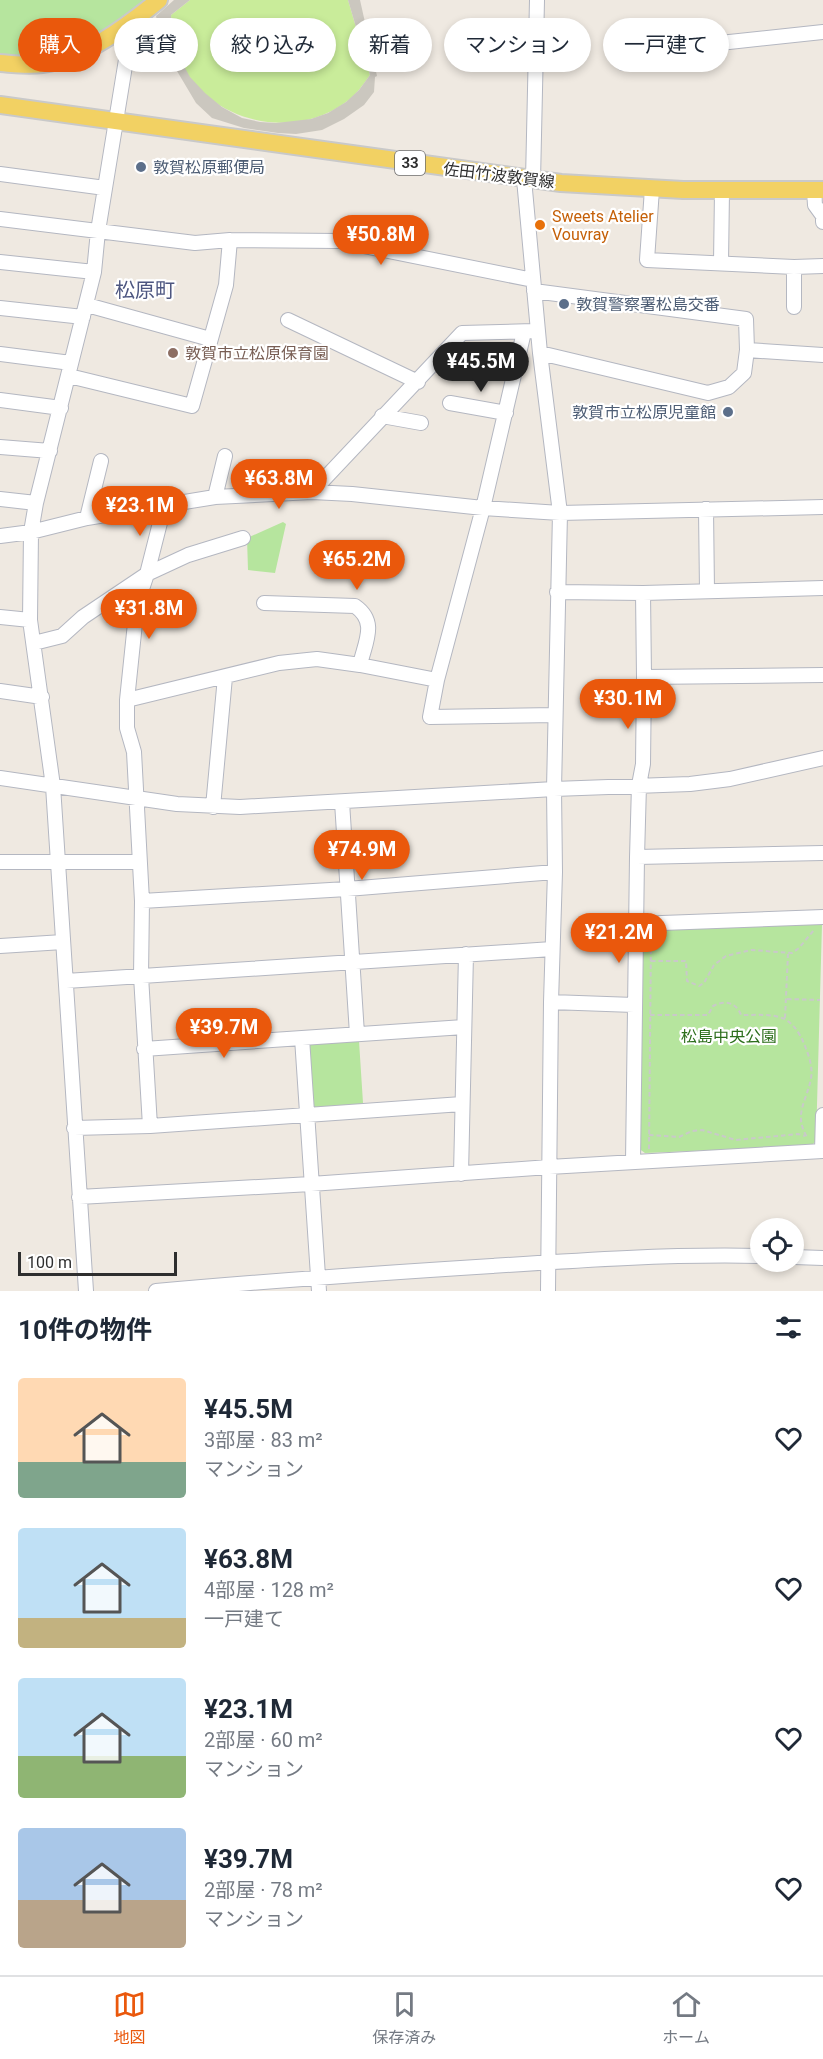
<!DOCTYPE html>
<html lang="ja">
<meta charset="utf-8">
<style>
body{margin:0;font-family:Roboto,"Noto Sans JP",sans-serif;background:#f2f2f3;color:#1f2937;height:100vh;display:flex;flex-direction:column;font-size:22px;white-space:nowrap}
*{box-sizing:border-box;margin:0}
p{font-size:20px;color:#747a83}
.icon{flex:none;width:33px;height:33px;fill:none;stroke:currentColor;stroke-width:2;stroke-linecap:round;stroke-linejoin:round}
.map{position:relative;height:1291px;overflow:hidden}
.drawer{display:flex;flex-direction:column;background:#fff;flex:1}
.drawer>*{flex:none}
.banner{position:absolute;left:18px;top:18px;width:788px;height:54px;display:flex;gap:12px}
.buttons{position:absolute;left:750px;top:1218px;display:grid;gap:12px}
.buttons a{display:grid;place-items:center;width:54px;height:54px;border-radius:50%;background:#fff;box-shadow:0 3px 9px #0003;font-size:30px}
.scale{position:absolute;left:18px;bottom:15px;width:159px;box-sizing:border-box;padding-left:6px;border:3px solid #2e2e2e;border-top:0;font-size:16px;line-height:21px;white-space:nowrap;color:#2e2e2e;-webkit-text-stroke:4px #fff;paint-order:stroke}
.price{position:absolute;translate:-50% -51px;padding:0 14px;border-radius:21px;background:#ea580c;color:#fff;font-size:20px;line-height:39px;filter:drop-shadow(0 2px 3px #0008)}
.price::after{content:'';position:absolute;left:50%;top:36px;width:18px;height:14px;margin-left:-9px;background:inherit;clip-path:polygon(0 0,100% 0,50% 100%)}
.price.current{background:#222;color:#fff}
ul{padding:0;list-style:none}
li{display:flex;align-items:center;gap:18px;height:150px;padding:0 18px}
li span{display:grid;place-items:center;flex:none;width:168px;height:120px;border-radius:6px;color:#555}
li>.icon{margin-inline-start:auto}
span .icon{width:72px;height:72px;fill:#fffc;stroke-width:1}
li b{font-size:26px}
h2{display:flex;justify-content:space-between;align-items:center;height:72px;padding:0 18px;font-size:26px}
.pill{padding:0 21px;border-radius:27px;background:#fff;box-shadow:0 3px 9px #0003;font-size:21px;line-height:54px}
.pill.current{background:#ea580c;color:#fff}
.dock{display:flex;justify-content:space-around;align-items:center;height:84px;border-top:2px solid #e0e1e3;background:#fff;font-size:16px;color:#747a83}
.dock a{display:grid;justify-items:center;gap:3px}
.dock .current{color:#ea580c}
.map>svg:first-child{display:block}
.green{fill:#b6e59e}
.pitch{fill:#c9ec9a}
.building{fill:#cbc7bf}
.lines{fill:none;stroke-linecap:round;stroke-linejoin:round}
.minor-casing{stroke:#b4b7c1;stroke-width:16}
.major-casing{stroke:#c9c9c9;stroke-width:20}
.path{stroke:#c9c9c9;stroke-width:2;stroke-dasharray:4.5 3;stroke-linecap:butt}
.minor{stroke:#fff;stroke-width:14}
.major{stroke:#f2d163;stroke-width:16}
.service-dot{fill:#5c6f8a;stroke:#fff;stroke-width:2}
.food-dot{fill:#e8710a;stroke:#fff;stroke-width:2}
.education-dot{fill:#8d6e63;stroke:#fff;stroke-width:2}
.labels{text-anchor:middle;stroke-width:4.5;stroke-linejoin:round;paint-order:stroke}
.shield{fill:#fff;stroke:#6d6d6d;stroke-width:1.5}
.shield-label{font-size:15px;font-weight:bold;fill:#2e2e2e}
.service-label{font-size:16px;fill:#4e5e75;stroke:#fff;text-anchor:start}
.street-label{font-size:16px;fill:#2e2e2e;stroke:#fff}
.food-label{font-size:16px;fill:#c56008;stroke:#fff;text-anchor:start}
.education-label{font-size:16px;fill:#785e54;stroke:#fff;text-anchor:start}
.park-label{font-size:16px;fill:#2c6e1b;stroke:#fff}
.quarter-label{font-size:20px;fill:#4d5680;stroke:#fff}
</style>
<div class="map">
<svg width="823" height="1291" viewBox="0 0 823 1291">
<rect width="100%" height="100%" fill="#efe9e1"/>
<path class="green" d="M0,0H144C125,16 76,52 52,56C35,59 17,57 0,56Z
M283,522L286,524L275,573L248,570L247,538Z
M817,921L822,924L816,1141L811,1146L645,1153L638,1148L641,932L646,928Z
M359,1041L363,1103L362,1105L316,1108L312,1104L307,1048L311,1043Z"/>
<path class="pitch" d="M190,0H348L370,75C363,85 356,95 346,102C291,143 204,121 178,56C173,43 172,29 171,15Z"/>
<path class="building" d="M174,0H190L171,15L172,34L179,57L190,77L205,93L222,107L242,118L260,122L276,123L311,119L328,113L346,102L359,90L370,75L348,0H360L377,76L375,77L374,92L364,105L344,119L322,130L296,134L278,133L244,128L212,118L196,103L174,66L160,34L156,16Z"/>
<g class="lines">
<defs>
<path id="minor" d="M623,63L678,62L693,52L720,43L823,32
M0,174L105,188
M524,179L540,353L560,513L554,789L555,872L551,1002L548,1291
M533,180L537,0
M652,189L647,260L794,267L823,266
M814,190L815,205L823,216V222
M0,219L195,243L230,240L339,241L533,280
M0,262L94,272
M721,263L722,191
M794,267V307
M534,291L746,319L747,350L744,373L729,387L708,393L540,353
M87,305L210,339
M0,308L83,317
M288,320L418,382
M524,332L483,508L437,680L430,717L555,715
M747,350L823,355
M0,354L71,363
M69,376L192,406L226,285L230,240
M0,400L61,408
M450,403L506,413
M382,416L421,423
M0,447L50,451
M312,492L462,333L533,331
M215,497L225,456
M0,499L36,503
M706,509L707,591
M87,518L101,461
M0,536L31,532L87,518L215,497L312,492L352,494L483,508L560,513L823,507
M557,592L643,593L823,588
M264,603L355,606C378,622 365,642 360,665
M0,617L30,620
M34,643L62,636L83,617L147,574L188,555L243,538
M644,677L823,675
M0,691L42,697
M127,700L137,604L147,574L164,507
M0,778L177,804L240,807L554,789L690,784L730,779L823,758
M342,802L357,1034
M213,807L225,677
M637,857L823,853
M0,862H139
M142,901L347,889L555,872
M635,924L823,917
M0,946L63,942
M66,981L552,949
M551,1002L634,1005
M144,1049L302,1038
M150,1126L141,976L142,901L134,752L127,728V700L279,663L317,659L360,665L437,680
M74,1128L150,1126L462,1104
M822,1151L823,1115
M633,1162L637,857L639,785L643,764L644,677L643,593
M461,1174L466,954
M79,1197L311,1184L549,1167L823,1151
M794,1257L823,1258
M86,1291L53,786L30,620L31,532L36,503L94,272L98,231L132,23
M156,1291C268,1281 380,1273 492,1266C582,1260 671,1254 760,1256
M319,1291L302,1038L464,1027"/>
<path id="major" d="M0,63C14,64 28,66 42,64C84,59 127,26 159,0
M0,105L561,183L683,190H823"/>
</defs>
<use href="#minor" class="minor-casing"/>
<use href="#major" class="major-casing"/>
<path class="path" d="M651,961H686L687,981L699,986L704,983L714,965L726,956L751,950L792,953L799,948L814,930
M787,999L820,1000
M650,1015H708L713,1006C725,1000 736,1002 741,1015C774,1015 791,1011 805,1046C809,1056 813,1068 811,1078C807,1101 793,1114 807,1137
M785,1018L788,954
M649,1135L679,1137L692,1131L702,1130L736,1140L798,1134L805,1136
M649,1149L651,936"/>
<use href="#minor" class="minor"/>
<use href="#major" class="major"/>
</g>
<g class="service-dot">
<circle cx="141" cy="167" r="6"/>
<circle cx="564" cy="304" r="6"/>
<circle cx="728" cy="412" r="6"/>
</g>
<circle class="food-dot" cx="540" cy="225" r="6"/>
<circle class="education-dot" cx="173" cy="353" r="6"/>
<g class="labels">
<rect class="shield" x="395" y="151" width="30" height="24" rx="4.5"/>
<g class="shield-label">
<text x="410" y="168">33</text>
</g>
<g class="service-label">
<text x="153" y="173">敦賀松原郵便局</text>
<text x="576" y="310">敦賀警察署松島交番</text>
<text x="716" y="418" text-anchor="end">敦賀市立松原児童館</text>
</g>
<g class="street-label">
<text transform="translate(499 175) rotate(7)" y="6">佐田竹波敦賀線</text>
</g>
<g class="food-label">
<text x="552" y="222">Sweets Atelier<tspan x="552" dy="18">Vouvray</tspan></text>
</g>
<g class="education-label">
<text x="185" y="359">敦賀市立松原保育園</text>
</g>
<g class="park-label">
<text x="729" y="1042">松島中央公園</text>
</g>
<g class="quarter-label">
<text x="145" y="297">松原町</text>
</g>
</g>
</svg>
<div class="buttons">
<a><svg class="icon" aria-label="locate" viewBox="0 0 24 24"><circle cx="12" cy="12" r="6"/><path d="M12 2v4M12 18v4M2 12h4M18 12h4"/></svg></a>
</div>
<div class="scale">100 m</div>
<b class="price" style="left:381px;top:266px">¥50.8M</b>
<b class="price current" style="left:481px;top:393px">¥45.5M</b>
<b class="price" style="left:279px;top:510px">¥63.8M</b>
<b class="price" style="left:140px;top:537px">¥23.1M</b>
<b class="price" style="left:357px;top:591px">¥65.2M</b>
<b class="price" style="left:149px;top:640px">¥31.8M</b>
<b class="price" style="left:628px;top:730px">¥30.1M</b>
<b class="price" style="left:362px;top:881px">¥74.9M</b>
<b class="price" style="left:619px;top:964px">¥21.2M</b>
<b class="price" style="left:224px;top:1059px">¥39.7M</b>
<div class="banner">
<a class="pill current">購入</a>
<a class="pill">賃貸</a>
<a class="pill">絞り込み</a>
<a class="pill">新着</a>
<a class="pill">マンション</a>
<a class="pill">一戸建て</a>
</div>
</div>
<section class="drawer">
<h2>10件の物件<svg class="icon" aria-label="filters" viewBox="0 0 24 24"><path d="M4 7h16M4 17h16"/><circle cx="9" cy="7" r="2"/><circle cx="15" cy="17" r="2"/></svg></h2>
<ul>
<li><span style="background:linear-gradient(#ffd9b3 70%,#7fa58c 0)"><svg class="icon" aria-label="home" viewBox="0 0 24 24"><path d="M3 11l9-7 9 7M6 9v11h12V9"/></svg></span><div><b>¥45.5M</b><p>3部屋 · 83 m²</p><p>マンション</p></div><svg class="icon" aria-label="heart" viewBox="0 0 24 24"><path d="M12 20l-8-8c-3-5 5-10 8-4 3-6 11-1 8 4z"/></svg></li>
<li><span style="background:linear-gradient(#bfe0f5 75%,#c2b280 0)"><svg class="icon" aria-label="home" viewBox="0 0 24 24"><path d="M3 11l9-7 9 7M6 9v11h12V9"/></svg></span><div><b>¥63.8M</b><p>4部屋 · 128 m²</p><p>一戸建て</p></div><svg class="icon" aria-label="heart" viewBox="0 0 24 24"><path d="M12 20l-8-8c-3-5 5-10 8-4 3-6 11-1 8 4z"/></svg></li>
<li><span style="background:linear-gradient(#bfe0f5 65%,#8fb573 0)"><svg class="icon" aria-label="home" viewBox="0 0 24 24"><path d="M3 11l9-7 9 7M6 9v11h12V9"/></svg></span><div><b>¥23.1M</b><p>2部屋 · 60 m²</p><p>マンション</p></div><svg class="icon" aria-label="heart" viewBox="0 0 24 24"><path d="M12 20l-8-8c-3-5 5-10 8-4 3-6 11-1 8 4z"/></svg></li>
<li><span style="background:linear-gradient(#a9c7e8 60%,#b9a48a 0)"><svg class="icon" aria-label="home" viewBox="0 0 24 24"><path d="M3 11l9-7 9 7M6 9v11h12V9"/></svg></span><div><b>¥39.7M</b><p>2部屋 · 78 m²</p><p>マンション</p></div><svg class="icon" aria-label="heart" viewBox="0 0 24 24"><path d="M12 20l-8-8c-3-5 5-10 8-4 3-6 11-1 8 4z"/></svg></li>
</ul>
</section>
<nav class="dock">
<a class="current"><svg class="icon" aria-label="map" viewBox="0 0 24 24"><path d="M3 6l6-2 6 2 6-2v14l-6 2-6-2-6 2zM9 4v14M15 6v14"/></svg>地図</a>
<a><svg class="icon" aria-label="saved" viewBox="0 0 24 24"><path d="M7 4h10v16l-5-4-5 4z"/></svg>保存済み</a>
<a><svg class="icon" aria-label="home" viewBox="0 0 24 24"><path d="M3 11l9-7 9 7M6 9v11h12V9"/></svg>ホーム</a>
</nav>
